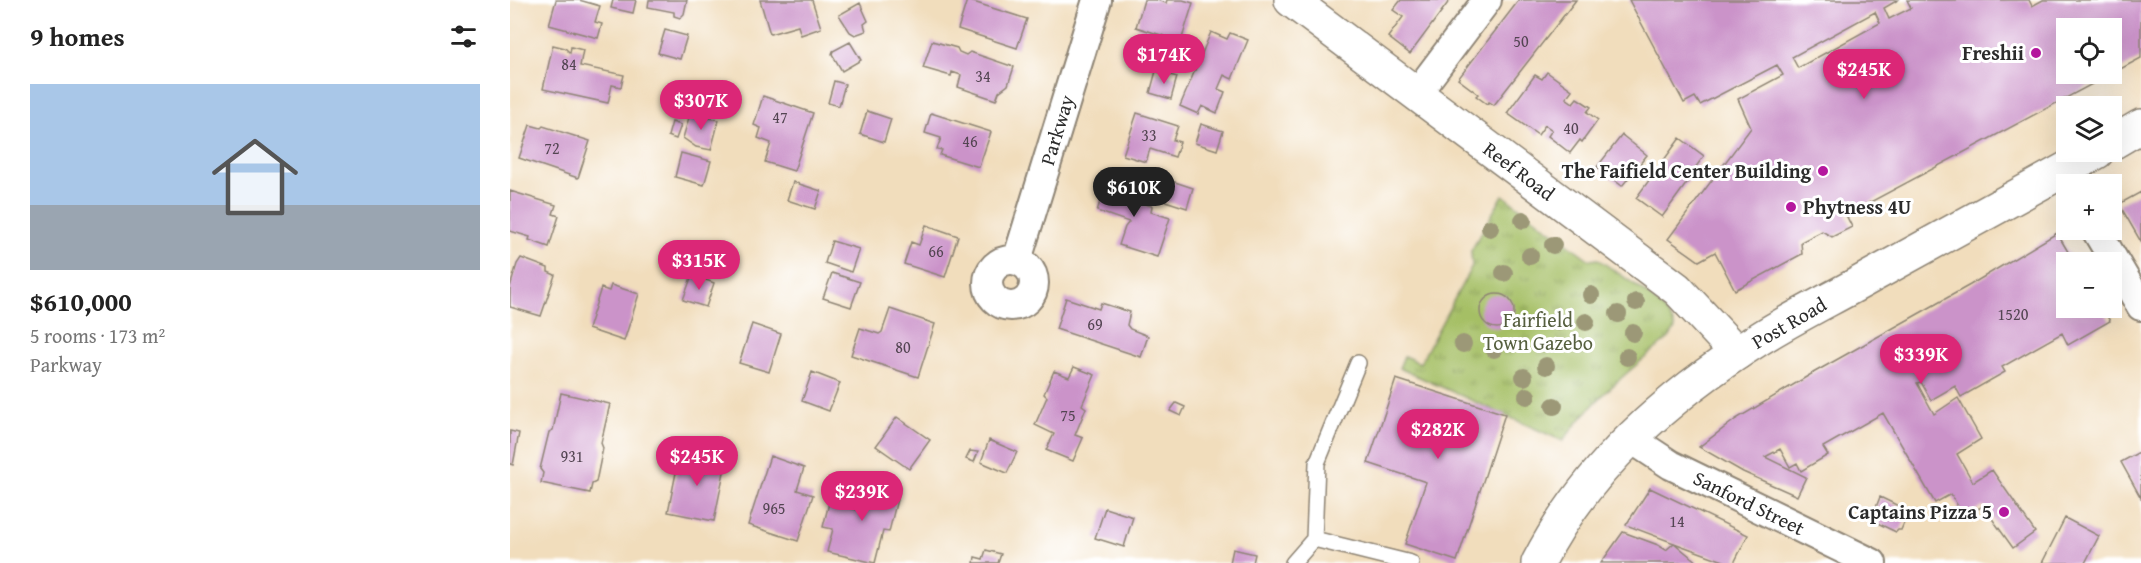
<!DOCTYPE html>
<meta charset="utf-8">
<style>
body{margin:0;font-family:"Gentium Book Plus",serif;background:#f6f6f6;color:#222;height:100vh;display:flex;flex-direction:column;font-size:22px;white-space:nowrap}
*{box-sizing:border-box;margin:0}
p{font-size:20px;color:#767676}
.icon{flex:none;width:33px;height:33px;fill:none;stroke:currentColor;stroke-width:2;stroke-linecap:round;stroke-linejoin:round}
.map{position:relative;flex:1;overflow:hidden}
.drawer{display:flex;flex-direction:column;background:#fff;width:510px}
.drawer>*{flex:none}
.fabs{position:absolute;left:1546px;top:18px;display:grid;gap:12px}
.fabs a{display:grid;place-items:center;width:66px;height:66px;border-radius:0px;background:#fff;box-shadow:0 6px 24px #0002;font-size:30px}
.price{position:absolute;translate:-50% -51px;padding:0 14px;border-radius:21px;background:#db2777;color:#fff;font-size:20px;line-height:39px;filter:drop-shadow(0 2px 3px #0008)}
.price::after{content:'';position:absolute;left:50%;top:36px;width:18px;height:14px;margin-left:-9px;background:inherit;clip-path:polygon(0 0,100% 0,50% 100%)}
.price.active{background:#222;color:#fff}
ul{padding:0;list-style:none}
li{display:grid;align-content:center;gap:12px;height:318px;padding:0 30px}
li+li{border-top:2px solid #e0e0e0}
li span{display:grid;place-items:center;height:186px;border-radius:0px;color:#555}
li>.icon{margin-inline-start:auto}
span .icon{width:108px;height:108px;fill:#fffc;stroke-width:1}
li b{font-size:26px}
h2{display:flex;justify-content:space-between;align-items:center;height:72px;padding:0 30px;font-size:26px}
main{display:flex;flex:1;min-height:0}
.map>svg:first-child{display:block}
.park{fill:url(#park-tufts);stroke:#687548;stroke-width:1.5}
.building{fill:#cb93c9;fill-rule:evenodd}
.lines{fill:none;stroke-linecap:round;stroke-linejoin:round}
.lane-casing{stroke:#8e8474;stroke-width:18}
.street-casing{stroke:#8e8474;stroke-width:32}
.secondary-casing{stroke:#8e8474;stroke-width:36}
.primary-casing{stroke:#8e8474;stroke-width:36}
.lane{stroke:#fff;stroke-width:15}
.street{stroke:#fff;stroke-width:28}
.secondary{stroke:#fff;stroke-width:33}
.primary{stroke:#fff;stroke-width:33}
.tree{fill:#9c9877}
.poi-dot{fill:#b5179e;stroke:#fff;stroke-width:2}
.labels{text-anchor:middle;stroke-width:6;stroke-linejoin:round;paint-order:stroke}
.number-label{font-size:16px;fill:#534552}
.poi-label{font-size:20px;font-weight:bold;fill:#2b2b2b;stroke:#fff;text-anchor:end}
.street-label{font-size:20px;fill:#2b2b2b;stroke:#fff}
.park-label{font-size:20px;fill:#565f3f;stroke:#fff}
</style>
<main>
<section class="drawer">
<h2>9 homes<svg class="icon" aria-label="filters" viewBox="0 0 24 24"><path d="M4 7h16M4 17h16"/><circle cx="9" cy="7" r="2"/><circle cx="15" cy="17" r="2"/></svg></h2>
<ul>
<li><span style="background:linear-gradient(#a9c7e8 65%,#9aa5b1 0)"><svg class="icon" aria-label="home" viewBox="0 0 24 24"><path d="M3 11l9-7 9 7M6 9v11h12V9"/></svg></span><div><b>$610,000</b><p>5 rooms · 173 m²</p><p>Parkway</p></div></li>
</ul>
</section>
<div class="map">
<svg width="1631" height="563" viewBox="0 0 1631 563">
<defs>
<pattern id="park-tufts" width="24" height="20" patternUnits="userSpaceOnUse" patternTransform="scale(1.5)"><rect width="24" height="20" fill="#a5bf65"/><path d="M3 7l-1-3M5 7V3M7 7l1-3M15 17l-1-3M17 17v-4M19 17l1-3" fill="none" stroke="#879b53"/></pattern>
</defs>
<rect width="100%" height="100%" fill="#fff"/>
<filter id="ink" filterUnits="userSpaceOnUse"><feTurbulence type="fractalNoise" baseFrequency=".0167" numOctaves="2"/><feDisplacementMap in="SourceGraphic" scale="12" xChannelSelector="R" yChannelSelector="G"/><feConvolveMatrix kernelMatrix="1 2 1 2 8 2 1 2 1" color-interpolation-filters="sRGB"/></filter>
<filter id="wash" filterUnits="userSpaceOnUse"><feTurbulence type="fractalNoise" baseFrequency=".008" numOctaves="4" result="noise"/><feDisplacementMap in="SourceGraphic" scale="24" xChannelSelector="R" yChannelSelector="G"/><feGaussianBlur stdDeviation="1.35" result="paint"/><feColorMatrix in="noise" values="0 0 0 0 0 0 0 0 0 0 0 0 0 0 0 0 0 1.4 0 .05"/><feComposite in="paint" operator="in"/></filter>
<g filter="url(#wash)">
<rect width="100%" height="100%" fill="#f1ddbc"/>
<path class="park" d="M993,195L1077,258L1080,260L1088,259C1109,275 1159,303 1165,329L1159,338C1122,368 1081,401 1053,441L889,368L894,356L910,363L962,266L961,251Z"/>
<g id="blocks">
<path class="building" d="M46,0H69L90,6L85,22L92,24L88,38L39,25Z
M103,0H126L123,13L101,8Z
M139,0H177L174,14L170,18L164,16V12L138,7Z
M250,0H302L311,28L291,35L288,26L260,34Z
M457,0L517,19L507,48L448,29Z
M634,0H646L656,3L657,0H673L683,3L668,51L650,46L654,36L626,27Z
M891,0H940L900,54L878,37L893,17L883,10Z
M1009,0H1066L984,105L979,102L977,104L966,96L968,94L948,79Z
M1119,0H1388L1374,8L1379,19L1401,8L1397,0H1519L1522,6L1533,0H1631V58L1336,215L1342,227L1322,237L1312,231L1291,242L1292,254L1225,290L1205,252L1189,261L1158,239L1241,128L1228,99L1273,75L1267,65L1190,105L1185,97L1174,103ZM1365,12L1370,23L1288,68L1282,57ZM1557,28H1602V74H1557Z
M350,3L358,21L354,24L356,31L345,35L340,32L329,15Z
M155,30L177,36L170,59L148,53Z
M701,32L717,39L720,33L738,40L722,79L714,75L708,89L715,92L707,113L692,106L688,114L670,106Z
M422,41L447,48L449,52L456,55L460,52L504,67L498,85L489,92L486,100L448,87L451,75L442,72L441,76L413,68Z
M340,42L351,60L332,71L322,54L323,51Z
M43,45L55,48L60,53L61,47L73,50L70,66L114,75L111,87L102,85L98,103L33,89Z
M646,71L667,77L661,99L640,93Z
M1037,72L1062,90L1056,98L1063,103L1067,98L1081,107L1077,112L1088,120L1072,142L1070,140L1060,153L1038,136L1042,130L1035,125L1028,135L997,113L1025,75L1032,79Z
M324,81L335,84L329,106L318,103Z
M253,96L303,113L284,171L255,162L261,143L248,138L251,128L244,125Z
M357,111L381,119L374,142L350,134Z
M421,113L481,132L469,167L430,155L432,150L427,149L431,138L415,133Z
M627,113L668,126L663,140L670,142L665,157L640,149L636,162L613,155Z
M180,114L209,120L201,150L186,147L173,138Z
M162,122L171,125L166,139L158,136Z
M691,124L713,131L707,150L685,143Z
M20,125L31,128L33,126L80,141L68,178L9,158Z
M1112,135L1137,155L1112,186L1087,167Z
M1170,138L1194,156L1185,168L1187,169L1152,217L1126,198Z
M171,153L201,161L194,185L165,177Z
M653,178L683,188L677,208L646,198Z
M597,180L637,193L634,204L642,206L641,212L660,218L647,257L609,245L615,227L619,222L587,211Z
M283,182L311,191L305,209L277,200Z
M0,191L46,205L43,214L49,216L39,247L19,240L20,237L0,231Z
M1631,192V242L1609,204Z
M416,225L448,236L435,277L394,264L401,242L409,245Z
M1547,233L1564,262H1557V308H1592L1600,321L1558,345L1552,333L1492,367L1495,372L1451,397L1445,386L1421,400L1411,382L1407,383L1424,414L1448,398L1471,439L1447,454L1463,482L1482,470L1525,532L1503,548L1473,506L1454,517L1441,494L1425,503L1373,413L1313,447L1318,455L1291,471L1287,463L1280,467L1270,449L1255,457L1296,477L1287,496L1233,472L1189,447L1226,419L1303,373L1460,285Z
M322,241L349,249L341,272L315,263Z
M11,258L38,268V272L45,275L31,316L0,307V287L7,264Z
M322,273L350,282L341,307L313,298Z
M182,275L204,283L196,307L173,300Z
M101,285L129,294L114,341L78,329L91,288L99,291Z
M970 311a17 17 0 1 1 34 0a17 17 0 1 1-34 0Z
M556,298L589,309L591,303L620,312L617,325L620,329L638,336L631,357L546,329Z
M380,309L425,324L408,377L341,355L350,328L369,334L372,332Z
M242,324L271,334L259,372L229,363Z
M564,367L585,375L572,405L576,408L565,435L573,438L563,461L536,450L544,434L525,425L537,397L534,394L544,371L559,377Z
M302,372L330,383L319,411L292,401Z
M886,379L995,414L947,561L895,544L916,482L858,463Z
M51,393L100,404L91,443L93,448L86,482L82,484L80,493L31,483L33,473L30,469L39,432L43,430Z
M666,403L675,407L671,416L660,411Z
M387,417L420,440L399,469L366,446Z
M0,431L9,433L3,465L0,464Z
M479,440L507,452L497,473L471,462Z
M460,451L468,452L464,462L456,459Z
M1631,451V498L1611,462Z
M170,453L192,458L190,464L197,465L198,458L216,462L204,521L158,512Z
M260,456L294,468L287,490L303,495L288,541L238,525Z
M356,478L390,487L379,532L373,531L365,563L317,552L323,529L313,527L319,503L348,510Z
M1140,488L1238,535L1224,563H1219L1164,543L1188,563H1091L1113,532L1148,545L1156,550L1164,543L1116,525Z
M1370,497L1399,511L1391,530H1388L1386,532L1361,520Z
M595,508L623,517L614,547L585,538Z
M1555,518L1589,536L1575,563H1532Z
M723,549L745,554L743,563H720Z
M476,550L491,554L488,563H464L465,557L473,559Z"/>
</g>
</g>
<g filter="url(#ink)">
<use href="#blocks" fill-opacity="0" stroke="#8e8474" stroke-width="1.5"/>
<g class="lines">
<defs>
<path id="lane" d="M804,539L807,463L848,363
M783,563L804,539L901,563"/>
<path id="street" d="M907,93L977,0
M1586,230L1631,306
M478 283a23 23 0 1 1 46 0a23 23 0 1 1-46 0Z
M507,260L587,0
M1120,438L1161,465L1362,563"/>
<path id="secondary" d="M781,0L1167,289L1227,353"/>
<path id="primary" d="M1602,143L1631,126
M1028,563C1077,467 1158,396 1249,339C1284,317 1323,298 1360,277C1436,235 1512,194 1587,152"/>
</defs>
<use href="#lane" class="lane-casing"/>
<use href="#street" class="street-casing"/>
<use href="#secondary" class="secondary-casing"/>
<use href="#primary" class="primary-casing"/>
<use href="#lane" class="lane"/>
<use href="#street" class="street"/>
<use href="#secondary" class="secondary"/>
<use href="#primary" class="primary"/>
</g>
<g class="tree">
<circle cx="1013" cy="220" r="9"/>
<circle cx="980" cy="228" r="9"/>
<circle cx="1043" cy="245" r="9"/>
<circle cx="1020" cy="256" r="9"/>
<circle cx="994" cy="273" r="9"/>
<circle cx="1081" cy="295" r="9"/>
<circle cx="1126" cy="302" r="9"/>
<circle cx="1108" cy="314" r="9"/>
<circle cx="1048" cy="322" r="9"/>
<circle cx="1076" cy="322" r="9"/>
<circle cx="1123" cy="333" r="9"/>
<circle cx="953" cy="344" r="9"/>
<circle cx="984" cy="349" r="9"/>
<circle cx="1117" cy="357" r="9"/>
<circle cx="1036" cy="366" r="9"/>
<circle cx="1014" cy="377" r="9"/>
<circle cx="1017" cy="396" r="9"/>
<circle cx="1044" cy="406" r="9"/>
</g>
</g>
<g class="poi-dot">
<circle cx="1526" cy="53" r="6"/>
<circle cx="1313" cy="171" r="6"/>
<circle cx="1281" cy="207" r="6"/>
<circle cx="1494" cy="512" r="6"/>
</g>
<g class="labels">
<g class="number-label">
<text x="1011" y="47">50</text>
<text x="59" y="70">84</text>
<text x="473" y="82">34</text>
<text x="270" y="123">47</text>
<text x="1061" y="134">40</text>
<text x="639" y="141">33</text>
<text x="460" y="147">46</text>
<text x="42" y="154">72</text>
<text x="426" y="257">66</text>
<text x="1503" y="320">1520</text>
<text x="585" y="330">69</text>
<text x="393" y="353">80</text>
<text x="558" y="421">75</text>
<text x="62" y="462">931</text>
<text x="264" y="514">965</text>
<text x="1167" y="527">14</text>
</g>
<g class="poi-label">
<text x="1514" y="60">Freshii</text>
<text x="1301" y="178">The Faifield Center Building</text>
<text x="1293" y="214" text-anchor="start">Phytness 4U</text>
<text x="1482" y="519">Captains Pizza 5</text>
</g>
<g class="street-label">
<text transform="translate(547 130) rotate(-73)" y="7">Parkway</text>
<text transform="translate(1009 171) rotate(37)" y="7">Reef Road</text>
<text transform="translate(1279 323) rotate(-30)" y="7">Post Road</text>
<text transform="translate(1239 503) rotate(26)" y="7">Sanford Street</text>
</g>
<g class="park-label">
<text x="1028" y="327">Fairfield<tspan x="1028" dy="23">Town Gazebo</tspan></text>
</g>
</g>
</svg>
<div class="fabs">
<a><svg class="icon" aria-label="locate" viewBox="0 0 24 24"><circle cx="12" cy="12" r="6"/><path d="M12 2v4M12 18v4M2 12h4M18 12h4"/></svg></a>
<a><svg class="icon" aria-label="layers" viewBox="0 0 24 24"><path d="M12 4l9 5-9 5-9-5zM3 14l9 5 9-5"/></svg></a>
<a>+</a>
<a>−</a>
</div>
<b class="price" style="left:654px;top:85px">$174K</b>
<b class="price" style="left:1354px;top:100px">$245K</b>
<b class="price" style="left:191px;top:131px">$307K</b>
<b class="price active" style="left:624px;top:218px">$610K</b>
<b class="price" style="left:189px;top:291px">$315K</b>
<b class="price" style="left:1411px;top:385px">$339K</b>
<b class="price" style="left:928px;top:460px">$282K</b>
<b class="price" style="left:187px;top:487px">$245K</b>
<b class="price" style="left:352px;top:522px">$239K</b>
</div>
</main>
